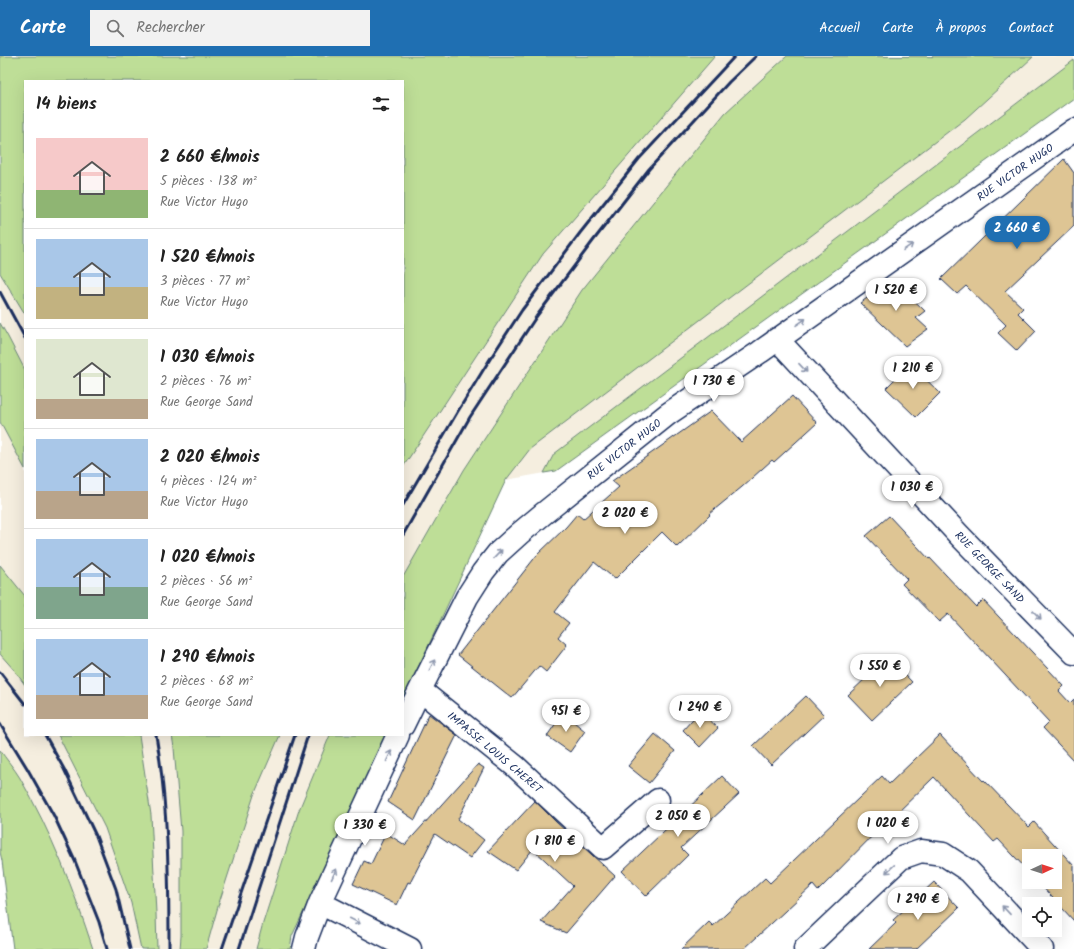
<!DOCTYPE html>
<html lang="fr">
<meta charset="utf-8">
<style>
body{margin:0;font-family:Kalam,sans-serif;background:#f2f2f2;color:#222;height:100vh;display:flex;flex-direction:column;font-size:15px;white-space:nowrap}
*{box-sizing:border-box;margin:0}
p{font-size:13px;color:#767676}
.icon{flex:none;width:22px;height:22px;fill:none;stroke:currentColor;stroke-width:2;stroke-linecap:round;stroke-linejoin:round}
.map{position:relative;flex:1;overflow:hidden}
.side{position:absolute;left:24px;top:24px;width:380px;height:656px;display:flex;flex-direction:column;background:#fff;border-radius:0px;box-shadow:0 4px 16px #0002}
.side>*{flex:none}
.needle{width:26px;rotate:87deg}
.buttons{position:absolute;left:1022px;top:793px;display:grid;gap:8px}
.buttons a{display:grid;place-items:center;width:40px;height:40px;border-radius:0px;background:#fff;box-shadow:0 4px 16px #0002;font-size:20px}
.price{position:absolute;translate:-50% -34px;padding:0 9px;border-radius:14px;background:#fff;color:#222;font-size:13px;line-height:26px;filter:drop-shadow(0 1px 2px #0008)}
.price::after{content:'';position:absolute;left:50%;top:24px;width:12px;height:9px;margin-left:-6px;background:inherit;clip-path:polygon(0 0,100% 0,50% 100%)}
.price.active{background:#1f6fb2;color:#fff}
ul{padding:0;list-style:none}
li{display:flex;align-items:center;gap:12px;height:100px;padding:0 12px}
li+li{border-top:1px solid #e0e0e0}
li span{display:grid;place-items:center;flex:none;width:112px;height:80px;border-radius:0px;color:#555}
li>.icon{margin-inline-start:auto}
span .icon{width:48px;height:48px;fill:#fffc;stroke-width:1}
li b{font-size:17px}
h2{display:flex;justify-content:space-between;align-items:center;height:48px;padding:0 12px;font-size:17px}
header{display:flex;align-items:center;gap:24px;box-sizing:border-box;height:56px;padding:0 20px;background:#1f6fb2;color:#fff}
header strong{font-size:19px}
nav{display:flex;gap:22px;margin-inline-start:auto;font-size:14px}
.search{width:280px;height:36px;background:#f2f2f2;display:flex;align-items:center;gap:10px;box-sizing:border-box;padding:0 14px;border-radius:0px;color:#767676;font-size:15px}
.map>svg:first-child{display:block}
.built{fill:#f5eedf}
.green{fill:#bede97;stroke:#6c867a}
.building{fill:#dec594;stroke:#1b2f5e}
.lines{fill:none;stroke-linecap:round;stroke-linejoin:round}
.street-casing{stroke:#1b2f5e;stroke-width:25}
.street{stroke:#fff;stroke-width:22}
.rail{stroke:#1b2f5e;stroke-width:3}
.oneway{stroke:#8d97ae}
.labels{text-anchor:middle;stroke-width:3.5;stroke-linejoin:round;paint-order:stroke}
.street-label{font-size:11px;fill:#1b2f5e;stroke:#fff}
</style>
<header>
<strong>Carte</strong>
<div class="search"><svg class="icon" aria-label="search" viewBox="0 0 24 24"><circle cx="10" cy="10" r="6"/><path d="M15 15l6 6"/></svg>Rechercher</div>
<nav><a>Accueil</a><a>Carte</a><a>À propos</a><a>Contact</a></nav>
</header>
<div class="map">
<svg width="1074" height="893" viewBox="0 0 1074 893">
<rect width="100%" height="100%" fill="#fff"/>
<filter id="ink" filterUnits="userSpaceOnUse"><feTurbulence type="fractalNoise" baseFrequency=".025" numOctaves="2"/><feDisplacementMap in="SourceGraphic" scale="8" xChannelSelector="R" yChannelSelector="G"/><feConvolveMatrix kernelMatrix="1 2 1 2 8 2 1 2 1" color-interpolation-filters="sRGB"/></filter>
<g filter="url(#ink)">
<path class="built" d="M0,0H1074V42L556,415L506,424L403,644V25H25V679H387L292,880L290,893H13L2,805L0,796Z"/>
<path class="green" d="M0,0H715L543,198L403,411V25H25V258L0,217Z
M787,0L1033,1L965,63L530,393L506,424L403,644V521L464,414L582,234L725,57Z
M1074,4V42L556,415L544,417L554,398Z
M0,267L8,281L25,314V413L0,366Z
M0,509L25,540V629L15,615L0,598Z
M58,679H139L151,759L156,857L157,893H141L131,847L105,772Z
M172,679H280L254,739L219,847L206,893H180L181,880V775L174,692Z
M330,679H387L292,880L290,893H256L263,867L299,754Z
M0,694C6,703 14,712 20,722C51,776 74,834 93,893H13L2,805L0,796Z"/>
<path class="building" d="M1064,103L1074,117V170L1005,235L1023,252L1018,257L1036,275L1017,295L998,277L1006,269L966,230L957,238L941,223Z
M893,224L925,255L916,262L928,273L905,290L860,247Z
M910,308L940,337L916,361L886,332Z
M792,340L817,367L774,406L772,404L742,431L709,458L710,459L677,491L662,476L615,523L594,506L555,556L569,567L558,581L567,589L546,616L539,610L512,642L458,599L537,499L566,471L577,458L583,463L619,431L612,425L711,355L741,386Z
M889,460L929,503L930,502L976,551L983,544L1064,630L1059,635L1070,647L1074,643V705L1043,672L1049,666L948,558L939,566L902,528L907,523L866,480Z
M888,601L912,626L872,664L848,639Z
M806,640L824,659L771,709L753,690Z
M700,655L718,672L700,691L683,674Z
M563,657L585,675L570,696L547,680Z
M429,658L457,679L415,764L388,746Z
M655,678L675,695L649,727L628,710Z
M940,679L983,725L984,724L1029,771L1034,766L1074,810V865L1038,826H1055V800H1029V816L998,783L994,786L934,721L892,762L891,761L818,835L813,829L744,893H681L709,866L713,870L765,822L770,827L882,720L889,728Z
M478,708L484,712L458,763L484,784L470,802L435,778L410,827L408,826L397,849L353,828L364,805L371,808L386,777L405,789Z
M722,720L739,738L681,792L688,799L646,840L622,815Z
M535,745L556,766L615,820L566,877L541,866L573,830L533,793L516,814L488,795Z
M934,826L959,852L916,893H869L896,867L893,864Z"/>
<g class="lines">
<defs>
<path id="street" d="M777,283L960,480L1074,597
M420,634L515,710L603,792L658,744
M403,669L420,634L467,541L483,516L498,497L519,478L543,458L668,358L760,296L1074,74
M320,847L410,893
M304,893L307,881L320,847L398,679
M805,893L901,802L921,795L943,798L969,815L1042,893"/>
</defs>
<use href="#street" class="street-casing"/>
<use href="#street" class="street"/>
<path class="rail" d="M0,236L25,282
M403,449L458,355L490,303L522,254L580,177L639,103L735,0
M403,479L470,361L536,261L593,185L649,113L729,26L756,0
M0,616L25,648
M0,668L27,712L54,760L75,805L99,866L107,893
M45,679L64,713L96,780L116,833L130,893
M156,679C168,749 169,822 169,893
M222,893L295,679
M239,893L308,679"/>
</g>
<defs><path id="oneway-shaft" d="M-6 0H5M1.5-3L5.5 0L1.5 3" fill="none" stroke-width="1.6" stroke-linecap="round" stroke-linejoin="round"/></defs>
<g class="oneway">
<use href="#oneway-shaft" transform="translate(908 191) rotate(-35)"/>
<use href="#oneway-shaft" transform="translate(801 266) rotate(-35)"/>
<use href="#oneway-shaft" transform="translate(803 312) rotate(47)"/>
<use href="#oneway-shaft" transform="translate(498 498) rotate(-47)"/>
<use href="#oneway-shaft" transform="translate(1037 559) rotate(46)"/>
<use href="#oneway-shaft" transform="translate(432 609) rotate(-63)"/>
<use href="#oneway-shaft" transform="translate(389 700) rotate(-65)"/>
<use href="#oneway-shaft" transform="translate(890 813) rotate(137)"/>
<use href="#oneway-shaft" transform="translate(334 818) rotate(-65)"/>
<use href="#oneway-shaft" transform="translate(1006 854) rotate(-133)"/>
<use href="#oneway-shaft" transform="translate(355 865) rotate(27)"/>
</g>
</g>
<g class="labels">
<g class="street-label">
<text transform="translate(1015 116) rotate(-35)" y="4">RUE VICTOR HUGO</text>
<text transform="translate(624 393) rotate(-38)" y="4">RUE VICTOR HUGO</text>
<text transform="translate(990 511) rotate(46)" y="4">RUE GEORGE SAND</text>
<text transform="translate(495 696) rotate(40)" y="4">IMPASSE LOUIS CHERET</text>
</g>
</g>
</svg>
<div class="buttons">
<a><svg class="needle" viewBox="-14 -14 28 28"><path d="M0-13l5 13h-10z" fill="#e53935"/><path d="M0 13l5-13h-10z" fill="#767676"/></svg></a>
<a><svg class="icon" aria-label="locate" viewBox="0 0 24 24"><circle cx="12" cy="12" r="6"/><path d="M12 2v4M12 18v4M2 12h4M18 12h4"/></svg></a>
</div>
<b class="price active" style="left:1017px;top:194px">2 660 €</b>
<b class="price" style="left:896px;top:256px">1 520 €</b>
<b class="price" style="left:913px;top:334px">1 210 €</b>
<b class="price" style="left:714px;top:347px">1 730 €</b>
<b class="price" style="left:912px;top:453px">1 030 €</b>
<b class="price" style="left:625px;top:479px">2 020 €</b>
<b class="price" style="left:880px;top:632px">1 550 €</b>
<b class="price" style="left:700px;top:673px">1 240 €</b>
<b class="price" style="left:566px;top:677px">951 €</b>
<b class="price" style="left:678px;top:782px">2 050 €</b>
<b class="price" style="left:888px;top:789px">1 020 €</b>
<b class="price" style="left:365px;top:791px">1 330 €</b>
<b class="price" style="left:555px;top:807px">1 810 €</b>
<b class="price" style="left:918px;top:865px">1 290 €</b>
<section class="side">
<h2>14 biens<svg class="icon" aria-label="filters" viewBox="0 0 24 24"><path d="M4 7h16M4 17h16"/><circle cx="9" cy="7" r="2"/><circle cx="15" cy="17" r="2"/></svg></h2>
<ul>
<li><span style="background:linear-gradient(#f6c9c9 65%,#8fb573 0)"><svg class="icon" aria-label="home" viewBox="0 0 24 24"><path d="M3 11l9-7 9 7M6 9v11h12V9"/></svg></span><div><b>2 660 €/mois</b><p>5 pièces · 138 m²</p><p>Rue Victor Hugo</p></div></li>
<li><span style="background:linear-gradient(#a9c7e8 60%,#c2b280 0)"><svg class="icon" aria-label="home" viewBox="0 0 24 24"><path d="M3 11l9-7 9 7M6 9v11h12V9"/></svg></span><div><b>1 520 €/mois</b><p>3 pièces · 77 m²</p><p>Rue Victor Hugo</p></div></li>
<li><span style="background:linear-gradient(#dfe7d0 75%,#b9a48a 0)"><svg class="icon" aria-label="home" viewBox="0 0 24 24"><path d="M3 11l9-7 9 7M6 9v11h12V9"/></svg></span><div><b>1 030 €/mois</b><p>2 pièces · 76 m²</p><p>Rue George Sand</p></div></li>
<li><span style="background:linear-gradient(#a9c7e8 65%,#b9a48a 0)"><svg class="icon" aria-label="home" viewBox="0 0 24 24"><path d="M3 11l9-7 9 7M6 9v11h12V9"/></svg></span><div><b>2 020 €/mois</b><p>4 pièces · 124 m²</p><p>Rue Victor Hugo</p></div></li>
<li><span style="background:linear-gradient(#a9c7e8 60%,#7fa58c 0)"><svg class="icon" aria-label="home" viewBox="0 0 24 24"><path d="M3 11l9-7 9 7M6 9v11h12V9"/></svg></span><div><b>1 020 €/mois</b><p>2 pièces · 56 m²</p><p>Rue George Sand</p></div></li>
<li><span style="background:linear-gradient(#a9c7e8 70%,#b9a48a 0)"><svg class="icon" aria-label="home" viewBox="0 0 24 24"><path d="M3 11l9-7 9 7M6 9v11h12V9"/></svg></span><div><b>1 290 €/mois</b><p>2 pièces · 68 m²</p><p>Rue George Sand</p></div></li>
</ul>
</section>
</div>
